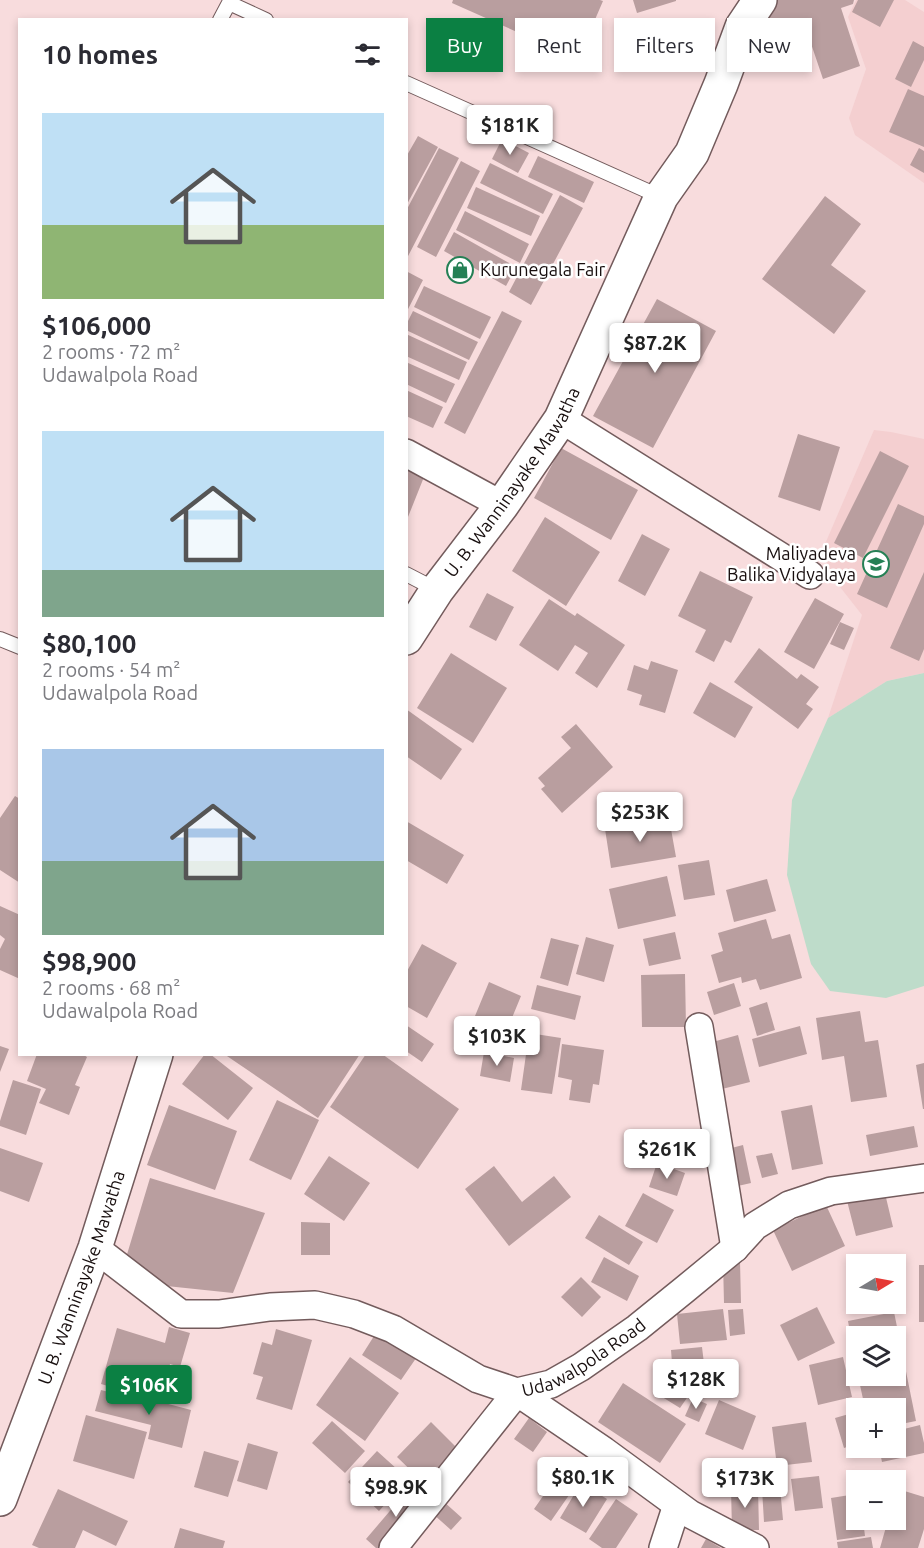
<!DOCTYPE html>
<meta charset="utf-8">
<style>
body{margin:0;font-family:Ubuntu,sans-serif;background:#f7f7f7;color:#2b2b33;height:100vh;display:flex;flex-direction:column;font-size:22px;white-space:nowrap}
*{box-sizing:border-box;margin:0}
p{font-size:20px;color:#7c7c81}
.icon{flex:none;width:33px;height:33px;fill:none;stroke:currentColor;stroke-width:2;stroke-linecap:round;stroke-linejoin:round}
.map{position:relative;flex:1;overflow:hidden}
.details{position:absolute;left:18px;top:18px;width:390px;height:1038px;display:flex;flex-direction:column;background:#fff;border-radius:0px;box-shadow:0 3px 9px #0003}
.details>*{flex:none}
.hud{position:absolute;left:426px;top:18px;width:408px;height:54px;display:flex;gap:12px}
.needle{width:39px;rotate:80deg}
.buttons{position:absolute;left:846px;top:1254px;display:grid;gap:12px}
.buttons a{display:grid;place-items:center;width:60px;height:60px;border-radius:0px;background:#fff;box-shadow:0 3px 9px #0003;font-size:30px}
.price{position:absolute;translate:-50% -51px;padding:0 14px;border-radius:6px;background:#fff;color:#222;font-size:20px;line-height:39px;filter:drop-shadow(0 2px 3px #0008)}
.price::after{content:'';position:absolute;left:50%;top:36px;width:18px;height:14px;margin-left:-9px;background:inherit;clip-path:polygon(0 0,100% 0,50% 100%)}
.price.current{background:#0b8043;color:#fff}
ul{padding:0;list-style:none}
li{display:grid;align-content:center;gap:12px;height:318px;padding:0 24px}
li span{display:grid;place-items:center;height:186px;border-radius:0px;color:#555}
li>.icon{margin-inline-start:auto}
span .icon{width:108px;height:108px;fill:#fffc;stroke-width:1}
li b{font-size:26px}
h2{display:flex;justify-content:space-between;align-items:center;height:72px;padding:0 24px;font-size:26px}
.tag{padding:0 21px;border-radius:0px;background:#fff;box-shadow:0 3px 9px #0003;font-size:21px;line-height:54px}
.tag.current{background:#0b8043;color:#fff}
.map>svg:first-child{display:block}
.built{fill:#f4cfd0}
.green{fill:#bedcca}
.building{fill:#b99e9f}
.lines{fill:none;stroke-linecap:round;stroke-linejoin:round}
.service-casing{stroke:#735b5c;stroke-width:16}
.minor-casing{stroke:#735b5c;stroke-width:30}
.primary-casing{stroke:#735b5c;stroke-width:36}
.service{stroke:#fff;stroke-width:14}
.minor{stroke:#fff;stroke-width:27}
.primary{stroke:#fff;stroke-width:33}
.labels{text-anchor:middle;stroke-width:5;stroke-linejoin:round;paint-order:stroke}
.poi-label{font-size:18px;fill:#170e0e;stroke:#fff;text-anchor:start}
.street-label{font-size:18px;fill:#170e0e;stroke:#fff}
</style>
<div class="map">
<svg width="924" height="1548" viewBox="0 0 924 1548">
<rect width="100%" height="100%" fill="#f8dcdd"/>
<path class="built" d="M856,0H905L924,12V183L855,135L849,118L866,69L848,17Z
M874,430L891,432L924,439V673L887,681L828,718L862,615L833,578L822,551Z"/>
<path class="green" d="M924,673V986L886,998L830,991L811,964L787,875L792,800L828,718L887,681Z"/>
<path class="building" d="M453,0H600L603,1L578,59L452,3Z
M633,0H676V1L637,13Z
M776,0H854L853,4L841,8L860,66L823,79L804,23L784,61L753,45Z
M858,0H894L880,27L852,12Z
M913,41L924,47V60L911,87L895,79Z
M908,89L924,96V147L889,132Z
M418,136L438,147L406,206V157Z
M502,139L529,153L518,173L492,159Z
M439,148L459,158L406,260V211Z
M919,148L924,151V173L910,165Z
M538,156L594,182L584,203L528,177Z
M461,161L480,171L436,257L417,247Z
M490,163L553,194L543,214L480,183Z
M476,187L540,216L531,236L467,208Z
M560,195L583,208L531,305L509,292Z
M825,196L861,224L831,265L866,291L834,334L762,279Z
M465,211L529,244L520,263L456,230Z
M454,232L516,267L506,286L444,251Z
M406,271L423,280L406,313Z
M424,286L491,317L480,339L414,307Z
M657,299L716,331L653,448L593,416Z
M413,311L478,342L469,360L406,330V325Z
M502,311L522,321L465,434L444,423Z
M406,334L467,362L459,380L406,356Z
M406,362L455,384L446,403L406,384Z
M406,390L443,407L433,428L406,416Z
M798,434L840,447L820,511L778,497Z
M561,448L638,490L611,540L534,498Z
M880,451L909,466L863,558L834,543Z
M406,470L424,477L406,522Z
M898,504L924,516V524L887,608L857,594Z
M545,517L600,552L566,606L512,571Z
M642,534L670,549L645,596L618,581Z
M700,571L753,597L731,643L725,640L714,662L695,652L706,630L678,616Z
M924,572V649L919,661L890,648Z
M487,593L514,607L496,641L469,627Z
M815,598L844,614L814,669L784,652Z
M549,599L575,616L577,613L625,645L597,688L575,673L588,653L575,645L558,671L519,645Z
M840,622L854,628L844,650L830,644Z
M759,648L797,679L801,674L819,687L806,704L813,709L798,729L734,682Z
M451,653L507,688L473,743L417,708Z
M651,661L678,670L665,713L639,705L642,695L627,690L634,665L648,670Z
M710,682L753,707L735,738L693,713Z
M406,709L462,749L441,780L406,756Z
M576,724L613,767L562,813L541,789L545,786L538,778L571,748L561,737Z
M15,796L20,799V883L0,870V818Z
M669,818L676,857L611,868L605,829Z
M406,821L464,855L447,884L406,860Z
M709,860L715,895L684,900L678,865Z
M667,876L676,916L618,929L609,889Z
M767,879L776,911L734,922L726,890Z
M0,906L20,915V979L0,970V949L5,939L0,935Z
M766,919L772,939L790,934L802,978L760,990L756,979L742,983L741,977L719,983L711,955L723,951L718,933Z
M675,932L681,959L649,966L643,939Z
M586,937L614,945L604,982L576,974Z
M551,938L579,945L568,986L540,978Z
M422,944L457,963L427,1018L406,1006V973Z
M685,974L686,1027H642L641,975Z
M489,982L521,996L507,1030L475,1016Z
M734,983L741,1006L714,1015L707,992Z
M537,985L581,996L575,1020L531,1009Z
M767,1002L775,1030L757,1036L749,1008Z
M860,1011L865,1042L878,1040L887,1097L851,1102L844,1056L822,1060L816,1018Z
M406,1025L434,1044L422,1062L406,1051Z
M481,1026L497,1027L495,1050L479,1049Z
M800,1026L807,1054L759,1067L752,1039Z
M529,1033L561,1038L552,1094L521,1090Z
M738,1035L750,1082L722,1089L709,1043Z
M562,1044L604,1050L599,1085L593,1084L590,1103L569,1100L572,1080L558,1077Z
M0,1046L9,1049L0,1072Z
M484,1052L514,1058L510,1082L480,1076Z
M37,1054H82L87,1057L75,1085L80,1087L69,1115L39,1103L46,1089L27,1081Z
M205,1054H210L253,1088L228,1120L182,1084Z
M224,1054H360L318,1118Z
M366,1054H382L459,1109L418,1169L330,1107Z
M924,1063V1109H923L916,1065Z
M13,1080L41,1089L26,1135L0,1126V1121Z
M277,1100L319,1120L291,1180L249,1160Z
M169,1105L237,1131L215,1190L147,1165Z
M812,1105L823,1164L792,1170L781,1111Z
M914,1126L918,1147L870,1156L866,1135Z
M743,1145L751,1183L729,1188L720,1151Z
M0,1148L43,1163L29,1202L0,1191Z
M772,1153L778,1174L762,1178L756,1156Z
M329,1156L370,1183L344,1221L304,1194Z
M657,1163L685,1173L677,1196L649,1187Z
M494,1166L522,1202L554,1176L571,1197L509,1246L465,1189Z
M150,1178L265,1213L233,1293L119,1281Z
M883,1185L893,1227L856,1236L845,1193Z
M643,1193L674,1210L657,1243L625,1226Z
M826,1205L845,1246L792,1271L773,1230Z
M599,1215L643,1242L629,1265L585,1238Z
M301,1222L330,1223V1255H301Z
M604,1257L639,1276L627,1301L591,1282Z
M723,1261H740L741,1303H724Z
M919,1265H924V1322H919Z
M581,1277L601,1297L582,1317L561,1297Z
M865,1304H894L895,1306L869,1314Z
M817,1307L835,1343L798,1361L780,1325Z
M723,1309L727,1340L680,1344L677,1314Z
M743,1309L745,1334L730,1336L728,1310Z
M894,1312L916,1421L896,1425V1408H865L858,1376H896V1336H856L855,1361L848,1321Z
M381,1325L421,1351L401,1380L362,1355Z
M169,1327L190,1333L180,1367L170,1364L165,1384L141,1377L136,1394L101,1384L117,1328L165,1343Z
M276,1329L312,1340L292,1410L256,1399L263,1377L253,1374L262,1342L272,1345Z
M702,1347L705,1372L673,1375L671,1350Z
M350,1357L399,1393L365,1441L316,1405Z
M843,1357L852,1397L818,1405L809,1365Z
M669,1379L691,1392L680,1408L659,1395Z
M623,1383L686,1424L660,1463L598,1422Z
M101,1390L156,1404L157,1401L191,1410L182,1448L148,1439L151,1425L95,1411Z
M693,1398L707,1404L699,1422L685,1416Z
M719,1400L756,1416L743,1450L705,1434Z
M856,1412V1444L844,1448L835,1418Z
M86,1415L147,1432L134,1479L73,1461Z
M529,1418L547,1432L533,1452L514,1439Z
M332,1421L365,1451L345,1473L312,1443Z
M431,1422L462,1453L428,1487L397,1457Z
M806,1422L812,1462L777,1466L772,1427Z
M920,1425L924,1443V1453L882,1462L879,1448H896V1431Z
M248,1443L278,1452L267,1490L237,1481Z
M204,1451L239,1461L228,1497L194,1487Z
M377,1451L408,1479L379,1511L348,1482Z
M557,1476L574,1488L551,1521L534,1509Z
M819,1476L823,1508L795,1511L791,1479Z
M581,1483L607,1499L586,1533L560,1518Z
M412,1485L425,1497L381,1548H376L366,1539Z
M780,1487L783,1520L764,1522L762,1489Z
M731,1488H758L759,1530H732Z
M58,1489L128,1521L116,1546L83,1530L75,1548H39L32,1545Z
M898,1489L924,1497V1529L918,1548H880L888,1520H896V1496Z
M856,1494V1520H863L865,1536L837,1540L831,1498Z
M616,1499L638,1514L616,1548H602L589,1539Z
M443,1501L462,1518L451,1530L432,1513Z
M180,1528L225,1541L223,1548H174Z
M871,1537L873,1548H838L837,1542Z
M706,1539L721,1548H701Z"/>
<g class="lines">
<defs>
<path id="service" d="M220,20L229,3L266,20
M406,83L661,197
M406,574L437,590
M0,639L20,647"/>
<g id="minor">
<path d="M561,419L810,575"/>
<path d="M406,453L502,505"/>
<path d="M699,1027L735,1248"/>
<path id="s1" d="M95,1248L181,1314H219L270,1307L315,1305L354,1314L393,1329L478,1379L517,1392L551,1384L581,1367L637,1328L684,1290L735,1248L755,1226L789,1205L831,1191L924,1178"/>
<path d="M393,1548L517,1392L604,1451L690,1514L755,1548"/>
<path d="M663,1548L677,1505"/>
</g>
<g id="primary">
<path id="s2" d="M406,638L437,590L502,505L561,419L661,197L692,153L721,84L742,27L760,0"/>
<path id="s3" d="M0,1499L95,1248L156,1054"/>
</g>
</defs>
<use href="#service" class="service-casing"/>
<use href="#minor" class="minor-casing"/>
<use href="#primary" class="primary-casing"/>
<use href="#service" class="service"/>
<use href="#minor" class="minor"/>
<use href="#primary" class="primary"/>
</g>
<defs>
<symbol id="shop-ring" viewBox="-11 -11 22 22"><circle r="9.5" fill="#fff" stroke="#258055" stroke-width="1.5"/><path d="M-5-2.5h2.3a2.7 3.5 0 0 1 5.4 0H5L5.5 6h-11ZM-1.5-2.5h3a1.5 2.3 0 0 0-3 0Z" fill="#258055"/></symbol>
<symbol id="school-ring" viewBox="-11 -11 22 22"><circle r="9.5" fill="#fff" stroke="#258055" stroke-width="1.5"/><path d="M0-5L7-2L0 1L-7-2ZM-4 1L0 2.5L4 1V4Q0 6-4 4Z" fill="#258055"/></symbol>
</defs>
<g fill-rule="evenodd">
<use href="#shop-ring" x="445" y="255" width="30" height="30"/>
<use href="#school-ring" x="861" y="549" width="30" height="30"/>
</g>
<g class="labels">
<g class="poi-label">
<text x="480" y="276">Kurunegala Fair</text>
<text x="856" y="560" text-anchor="end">Maliyadeva<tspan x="856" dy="21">Balika Vidyalaya</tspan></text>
</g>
<g class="street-label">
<text dy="6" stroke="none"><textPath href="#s2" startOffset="189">U. B. Wanninayake Mawatha</textPath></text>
<text dy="6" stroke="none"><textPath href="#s3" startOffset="236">U. B. Wanninayake Mawatha</textPath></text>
<text dy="6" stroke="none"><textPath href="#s1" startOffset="540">Udawalpola Road</textPath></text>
</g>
</g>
</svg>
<div class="buttons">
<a><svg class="needle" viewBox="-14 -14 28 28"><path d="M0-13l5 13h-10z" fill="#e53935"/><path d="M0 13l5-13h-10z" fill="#7c7c81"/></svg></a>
<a><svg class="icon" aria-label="layers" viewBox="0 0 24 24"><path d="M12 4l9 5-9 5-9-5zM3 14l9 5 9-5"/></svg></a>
<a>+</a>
<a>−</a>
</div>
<b class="price" style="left:510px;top:156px">$181K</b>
<b class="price" style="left:655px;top:374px">$87.2K</b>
<b class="price" style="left:640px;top:843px">$253K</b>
<b class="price" style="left:497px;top:1067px">$103K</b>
<b class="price" style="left:667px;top:1180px">$261K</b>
<b class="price" style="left:696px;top:1410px">$128K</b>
<b class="price current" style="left:149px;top:1416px">$106K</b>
<b class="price" style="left:583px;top:1508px">$80.1K</b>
<b class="price" style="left:745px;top:1509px">$173K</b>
<b class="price" style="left:396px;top:1518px">$98.9K</b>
<div class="hud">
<a class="tag current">Buy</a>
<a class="tag">Rent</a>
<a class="tag">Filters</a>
<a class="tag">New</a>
</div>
<section class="details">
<h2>10 homes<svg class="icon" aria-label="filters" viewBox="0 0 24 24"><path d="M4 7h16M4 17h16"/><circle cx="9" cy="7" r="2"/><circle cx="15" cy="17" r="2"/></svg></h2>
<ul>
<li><span style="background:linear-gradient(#bfe0f5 60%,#8fb573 0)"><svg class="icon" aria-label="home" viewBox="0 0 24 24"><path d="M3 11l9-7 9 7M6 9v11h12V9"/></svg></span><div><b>$106,000</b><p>2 rooms · 72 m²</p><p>Udawalpola Road</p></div></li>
<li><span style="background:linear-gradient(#bfe0f5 75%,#7fa58c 0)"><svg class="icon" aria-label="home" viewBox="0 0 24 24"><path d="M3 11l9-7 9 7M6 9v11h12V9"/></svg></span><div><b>$80,100</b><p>2 rooms · 54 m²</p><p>Udawalpola Road</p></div></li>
<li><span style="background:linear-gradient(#a9c7e8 60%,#7fa58c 0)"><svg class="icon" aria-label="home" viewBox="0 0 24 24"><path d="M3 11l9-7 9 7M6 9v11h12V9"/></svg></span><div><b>$98,900</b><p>2 rooms · 68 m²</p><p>Udawalpola Road</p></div></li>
</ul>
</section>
</div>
